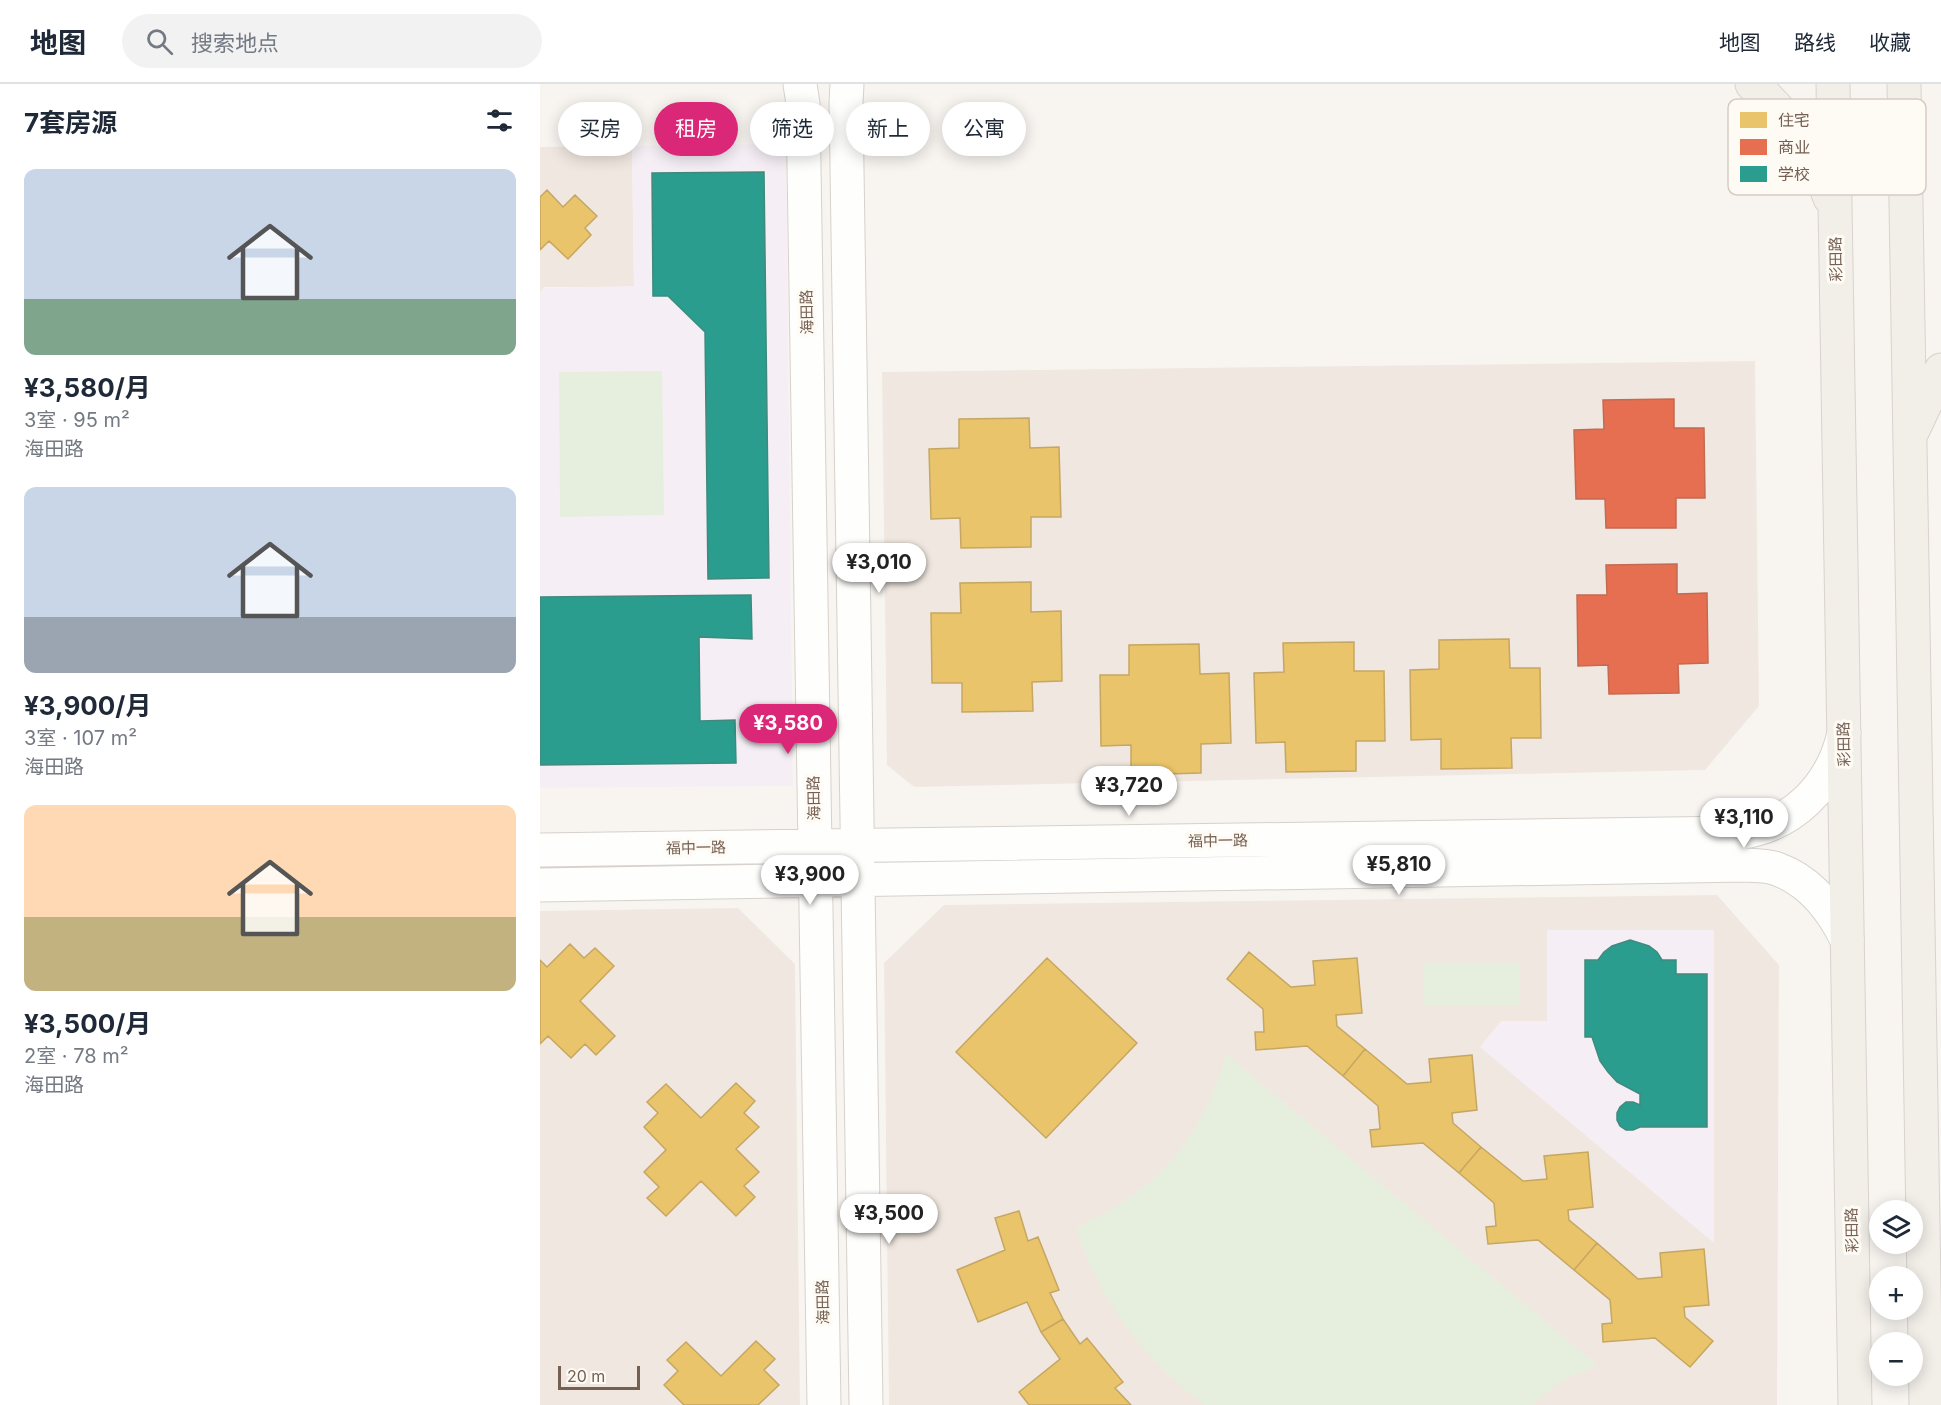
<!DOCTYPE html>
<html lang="zh">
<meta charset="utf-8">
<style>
body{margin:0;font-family:Inter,"Noto Sans SC",sans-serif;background:#f2f2f3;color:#1f2937;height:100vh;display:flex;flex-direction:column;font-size:22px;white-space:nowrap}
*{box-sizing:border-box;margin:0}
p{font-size:20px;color:#747a83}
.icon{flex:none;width:33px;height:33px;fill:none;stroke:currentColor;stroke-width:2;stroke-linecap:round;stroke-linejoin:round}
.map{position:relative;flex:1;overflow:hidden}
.sheet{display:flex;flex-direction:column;background:#fff;width:540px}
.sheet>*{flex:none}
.hud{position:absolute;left:18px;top:18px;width:570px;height:54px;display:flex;gap:12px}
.tools{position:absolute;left:1329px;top:1116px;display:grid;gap:12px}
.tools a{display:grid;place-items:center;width:54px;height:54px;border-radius:50%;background:#fff;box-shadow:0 3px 15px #0003;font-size:30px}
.scale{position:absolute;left:18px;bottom:15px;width:82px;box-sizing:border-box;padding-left:6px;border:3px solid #745f52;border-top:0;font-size:16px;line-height:21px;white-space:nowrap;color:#745f52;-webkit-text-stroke:4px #fefaf4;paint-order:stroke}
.price{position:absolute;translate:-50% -51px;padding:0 14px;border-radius:21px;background:#fff;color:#222;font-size:20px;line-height:39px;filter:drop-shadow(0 2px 3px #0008)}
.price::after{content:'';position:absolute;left:50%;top:36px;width:18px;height:14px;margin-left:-9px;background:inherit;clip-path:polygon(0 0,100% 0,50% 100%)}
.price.selected{background:#db2777;color:#fff}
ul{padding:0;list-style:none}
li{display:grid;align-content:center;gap:12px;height:318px;padding:0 24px}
li span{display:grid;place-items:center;height:186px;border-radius:12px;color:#555}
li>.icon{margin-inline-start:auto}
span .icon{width:108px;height:108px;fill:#fffc;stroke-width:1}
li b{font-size:26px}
h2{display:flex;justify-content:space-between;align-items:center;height:72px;padding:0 24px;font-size:26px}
.chip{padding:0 21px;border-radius:27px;background:#fff;box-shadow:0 3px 15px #0003;font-size:21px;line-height:54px}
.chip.selected{background:#db2777;color:#fff}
header{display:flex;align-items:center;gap:36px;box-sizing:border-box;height:84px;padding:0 30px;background:#fff;border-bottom:2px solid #e0e1e3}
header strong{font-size:28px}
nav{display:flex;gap:33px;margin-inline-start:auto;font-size:21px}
.search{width:420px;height:54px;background:#f2f2f3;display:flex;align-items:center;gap:15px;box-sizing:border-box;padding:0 21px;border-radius:33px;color:#747a83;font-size:22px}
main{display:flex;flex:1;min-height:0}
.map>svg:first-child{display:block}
.residential{fill:#f0e8e0}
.education{fill:#f5eff5}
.green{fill:#e6eedd}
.homes{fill:#e9c46a;stroke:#c6a663;stroke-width:1.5}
.shops{fill:#e76f51;stroke:#c46a51;stroke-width:1.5}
.schools{fill:#2a9d8f;stroke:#408a7d;stroke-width:1.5}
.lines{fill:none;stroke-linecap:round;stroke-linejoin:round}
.secondary-casing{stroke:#d6d1cb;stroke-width:35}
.primary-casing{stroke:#d9d2ce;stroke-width:35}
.secondary{stroke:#fefefd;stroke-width:33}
.primary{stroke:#f2eee8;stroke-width:33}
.labels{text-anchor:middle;stroke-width:6;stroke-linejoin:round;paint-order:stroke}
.street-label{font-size:15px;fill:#745f52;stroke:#fefaf4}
.key{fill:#fefaf4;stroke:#d5ccc3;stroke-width:1.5}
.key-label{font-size:16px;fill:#745f52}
</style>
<header>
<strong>地图</strong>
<div class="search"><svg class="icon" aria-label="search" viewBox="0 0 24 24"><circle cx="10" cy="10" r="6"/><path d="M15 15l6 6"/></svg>搜索地点</div>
<nav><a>地图</a><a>路线</a><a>收藏</a></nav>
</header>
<main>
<section class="sheet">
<h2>7套房源<svg class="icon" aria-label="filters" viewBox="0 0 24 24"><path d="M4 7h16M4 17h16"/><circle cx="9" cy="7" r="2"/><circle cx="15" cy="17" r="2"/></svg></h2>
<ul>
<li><span style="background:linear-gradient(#c9d6e8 70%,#7fa58c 0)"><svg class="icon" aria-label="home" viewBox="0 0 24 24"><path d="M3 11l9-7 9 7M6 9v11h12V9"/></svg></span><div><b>¥3,580/月</b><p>3室 · 95 m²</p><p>海田路</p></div></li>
<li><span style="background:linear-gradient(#c9d6e8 70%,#9aa5b1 0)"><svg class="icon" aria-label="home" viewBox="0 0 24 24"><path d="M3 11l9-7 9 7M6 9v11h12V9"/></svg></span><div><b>¥3,900/月</b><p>3室 · 107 m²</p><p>海田路</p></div></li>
<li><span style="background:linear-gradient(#ffd9b3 60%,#c2b280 0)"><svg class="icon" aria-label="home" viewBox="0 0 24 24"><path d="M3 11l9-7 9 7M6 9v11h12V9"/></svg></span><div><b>¥3,500/月</b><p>2室 · 78 m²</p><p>海田路</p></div></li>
</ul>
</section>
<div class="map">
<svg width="1401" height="1321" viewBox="0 0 1401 1321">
<rect width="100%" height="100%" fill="#f8f5f1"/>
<path class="residential" d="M92,62L94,203H5L0,208V63Z
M1215,277L1219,622L1165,686L374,703L347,681L342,288Z
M1177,811L1239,881L1237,1321H349L344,879L404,821Z
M198,824L255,880L260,1321H0V827Z"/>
<path class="education" d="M246,60L253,702L0,704V208L5,204L94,202L92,62Z
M1007,846H1174V1159L940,963L961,937H1007Z"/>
<path class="green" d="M122,287L124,431L20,433L19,288Z
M883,879H980V922H883Z
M686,970L1058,1282C1032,1290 1012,1301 993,1321H666C654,1312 641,1303 630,1292C587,1252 554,1200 536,1144C617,1106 662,1057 686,970Z"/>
<path class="homes" d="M7,106L23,123L35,111L57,132L45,144L51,151L28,175L9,157L0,166V113Z
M489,334L490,364L519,363L521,433H491V463L421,464L420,434L391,435L389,365L419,364V335Z
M491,498V528L521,527L522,597L492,598L493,627L422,628V599H392L391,529H421L420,499Z
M969,555L970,584H1000L1001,654H971L972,684L901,685V655L871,656L870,586L899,585V556Z
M814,558V587H844L845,657H816V687L746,688L745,658L716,659L714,589L744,588L743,559Z
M659,560L660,590L689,589L691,659L661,660V689L591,691V661L561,662L560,591H589V561Z
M30,860L44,874L55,864L74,882L40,917L75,952L56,971L45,960L31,974L8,952L0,960V876L7,883Z
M709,868L751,903L775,901L773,877L817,874L822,929L796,931L797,942L825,965L803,992L767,962L716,966L715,948H724L723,925L687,895Z
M507,874L597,959L506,1054L416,968Z
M825,965L867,1000L891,998L889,975L932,971L937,1026L912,1029L913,1039L941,1063L919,1089L883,1059L832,1063L830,1046L840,1045L838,1022L803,992Z
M196,999L215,1017L204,1029L219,1043L196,1065L219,1088L204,1102L215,1113L196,1132L161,1097L126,1132L107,1114L119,1103L104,1088L126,1066L104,1043L118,1029L107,1018L126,1000L161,1034Z
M941,1063L983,1097L1007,1095L1004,1072L1048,1068L1053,1123L1028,1126L1029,1136L1057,1159L1034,1186L998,1156L948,1160L946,1143L956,1142L954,1119L919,1089Z
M479,1127L488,1157L498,1153L519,1206L510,1209L523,1235L501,1248L487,1218L438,1238L417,1186L465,1166L455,1134Z
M1057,1159L1098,1195L1122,1193L1120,1169L1164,1165L1169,1221L1144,1223L1145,1233L1173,1257L1150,1283L1115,1254L1063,1258L1062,1240L1072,1239L1070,1216L1034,1186Z
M523,1235L540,1260L547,1254L583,1298L575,1304L591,1321H489L479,1308L520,1275L501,1248Z
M216,1257L235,1275L224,1286L239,1301L218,1321H144L124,1301L138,1287L127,1276L146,1258L181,1292Z"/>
<path class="shops" d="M1134,315V344H1164L1165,414H1136V444H1066L1065,415H1036L1034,346L1064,345L1063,316Z
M1137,480V510L1167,509L1168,579L1138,580L1139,609L1069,610L1068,581L1038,582L1037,511H1067L1066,481Z"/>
<path class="schools" d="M224,88L229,494L168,495L165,248L128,212H113L112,89Z
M211,511L212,555L159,553L160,637L195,636L196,679L0,681V513Z
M1090,856L1109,862L1117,868L1122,876H1136V890H1167V1043H1100L1093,1046H1086L1080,1042L1077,1036V1029L1080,1023L1086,1018H1093L1100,1021V1010L1077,998L1068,988L1060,977L1052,953H1045V876H1058L1064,868L1072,862Z"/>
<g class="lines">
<defs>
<path id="secondary" d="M260,0L263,20L284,1321
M307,0L306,19L326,1321
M0,766L1198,749C1252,742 1292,703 1304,649
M0,801L1204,781C1215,782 1227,781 1237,785C1271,797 1292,825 1307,856"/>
<path id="primary" d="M1212,0C1247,29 1275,71 1290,114
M1293,0L1315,1321
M1364,0L1386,1321
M1373,346L1401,286"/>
</defs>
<use href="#secondary" class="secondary-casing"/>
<use href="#primary" class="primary-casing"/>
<use href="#secondary" class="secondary"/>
<use href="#primary" class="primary"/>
</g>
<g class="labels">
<g class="street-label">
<text transform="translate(1296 175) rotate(-91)" y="5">彩田路</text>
<text transform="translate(267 228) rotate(-91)" y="5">海田路</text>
<text transform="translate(1304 660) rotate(-91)" y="5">彩田路</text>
<text transform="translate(274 714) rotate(-91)" y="5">海田路</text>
<text transform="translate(678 757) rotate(-1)" y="5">福中一路</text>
<text transform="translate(156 764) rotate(-1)" y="5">福中一路</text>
<text transform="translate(1312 1146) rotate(-91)" y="5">彩田路</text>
<text transform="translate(283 1218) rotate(-91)" y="5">海田路</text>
</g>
</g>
<rect x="1188" y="15" width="198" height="96" rx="9" class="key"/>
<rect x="1200" y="28" width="27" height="16" fill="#e9c46a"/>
<rect x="1200" y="55" width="27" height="16" fill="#e76f51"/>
<rect x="1200" y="82" width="27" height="16" fill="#2a9d8f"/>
<g class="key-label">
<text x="1238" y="42">住宅</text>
<text x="1238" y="69">商业</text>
<text x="1238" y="96">学校</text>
</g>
</svg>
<div class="tools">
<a><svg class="icon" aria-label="layers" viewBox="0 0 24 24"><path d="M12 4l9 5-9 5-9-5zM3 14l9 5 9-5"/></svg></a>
<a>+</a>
<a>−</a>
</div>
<div class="scale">20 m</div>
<b class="price" style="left:339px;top:510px">¥3,010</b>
<b class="price selected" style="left:248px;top:671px">¥3,580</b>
<b class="price" style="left:589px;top:733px">¥3,720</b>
<b class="price" style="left:1204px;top:765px">¥3,110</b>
<b class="price" style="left:859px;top:812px">¥5,810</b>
<b class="price" style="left:270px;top:822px">¥3,900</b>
<b class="price" style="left:349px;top:1161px">¥3,500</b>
<div class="hud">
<a class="chip">买房</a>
<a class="chip selected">租房</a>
<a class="chip">筛选</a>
<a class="chip">新上</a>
<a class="chip">公寓</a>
</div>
</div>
</main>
